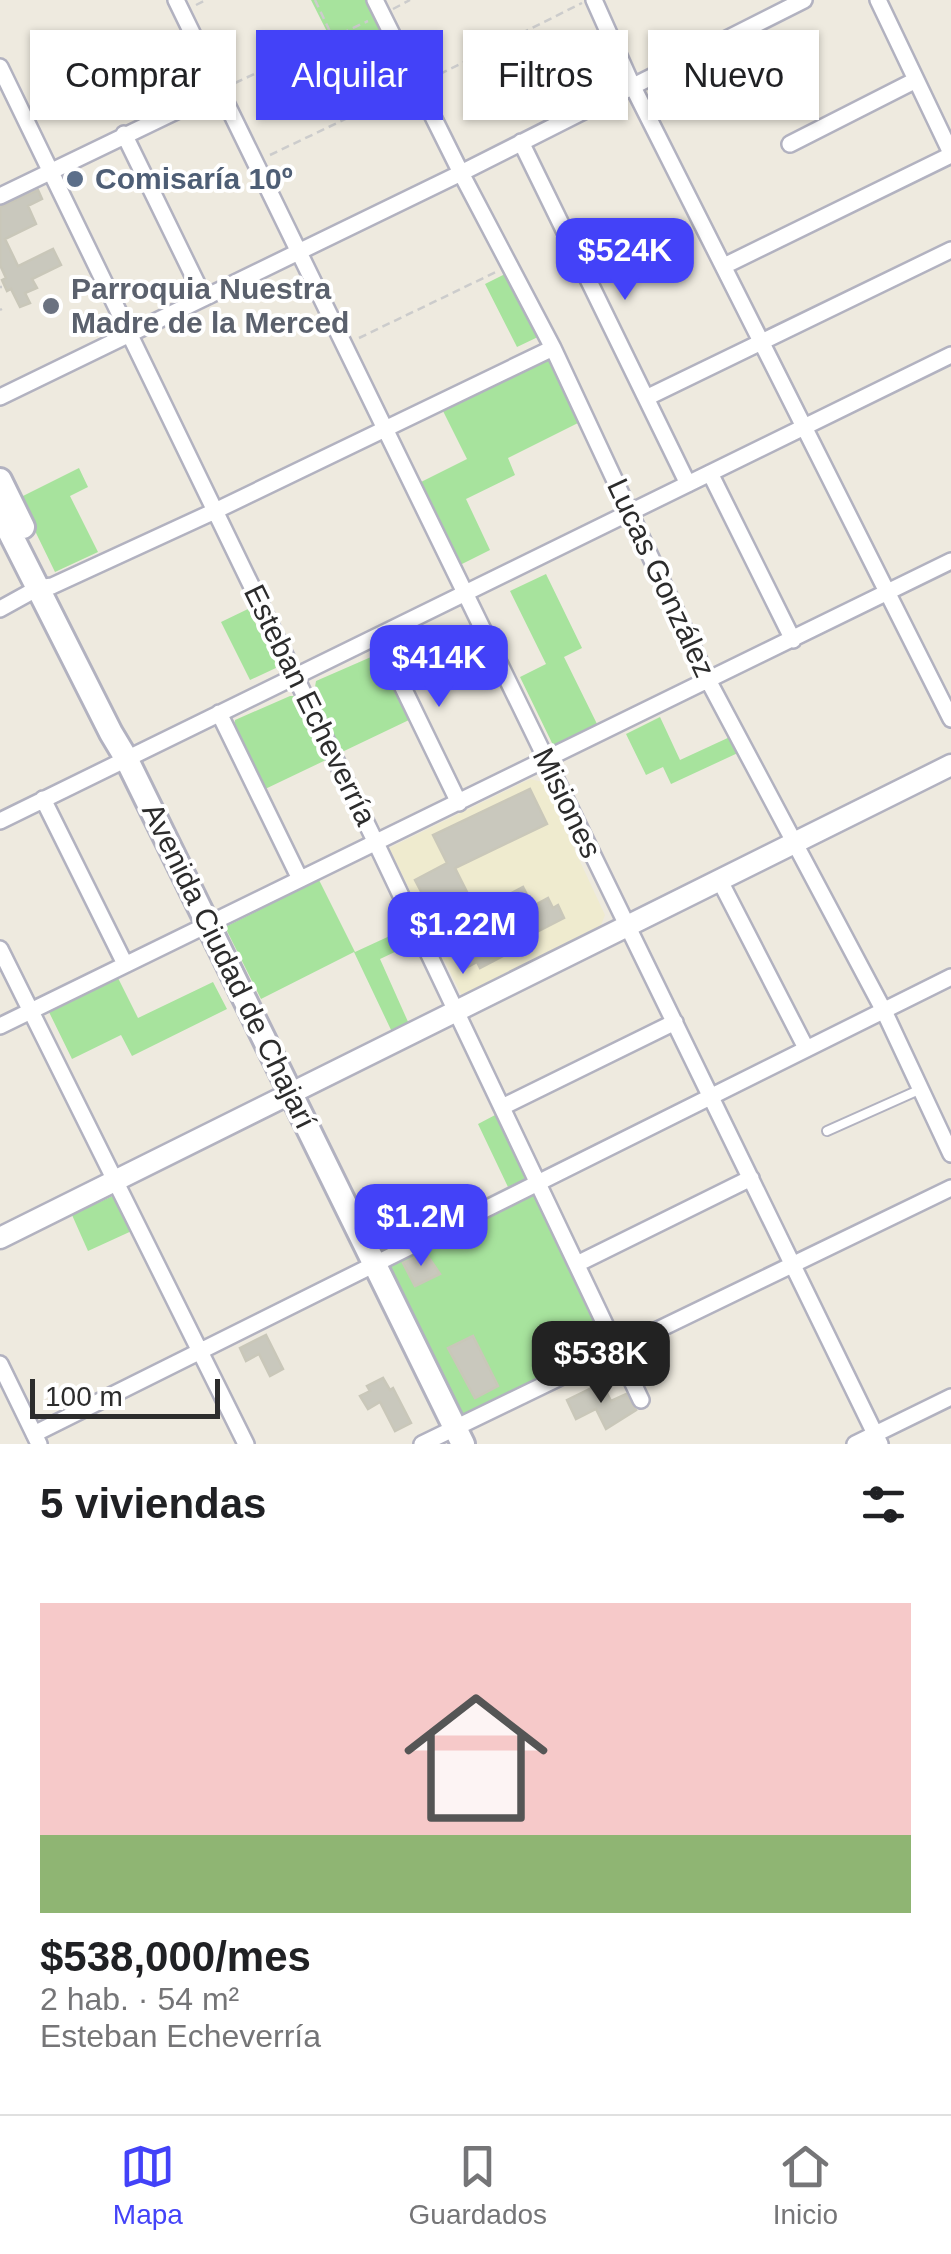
<!DOCTYPE html>
<html lang="es">
<meta charset="utf-8">
<style>
body{margin:0;font-family:Arial,sans-serif;background:#f2f2f2;color:#202124;height:100vh;display:flex;flex-direction:column;font-size:38px;white-space:nowrap}
*{box-sizing:border-box;margin:0}
p{font-size:32px;color:#757577}
.icon{flex:none;width:55px;height:55px;fill:none;stroke:currentColor;stroke-width:2;stroke-linecap:round;stroke-linejoin:round}
.map{position:relative;height:1444px;overflow:hidden}
.side{display:flex;flex-direction:column;background:#fff;flex:1}
.side>*{flex:none}
.top-card{position:absolute;left:30px;top:30px;width:892px;height:90px;display:flex;gap:20px}
.scale{position:absolute;left:30px;bottom:25px;width:190px;box-sizing:border-box;padding-left:10px;border:5px solid #2c2c2c;border-top:0;font-size:28px;line-height:35px;white-space:nowrap;color:#2c2c2c;-webkit-text-stroke:8px #fff;paint-order:stroke}
.price{position:absolute;translate:-50% -85px;padding:0 22px;border-radius:20px;background:#4342f8;color:#fff;font-size:32px;line-height:65px;filter:drop-shadow(0 2px 5px #0008)}
.price::after{content:'';position:absolute;left:50%;top:60px;width:30px;height:22px;margin-left:-15px;background:inherit;clip-path:polygon(0 0,100% 0,50% 100%)}
.price.selected{background:#222;color:#fff}
ul{padding:0;list-style:none}
li{display:grid;align-content:center;gap:20px;height:530px;padding:0 40px}
li span{display:grid;place-items:center;height:310px;border-radius:0px;color:#555}
li>.icon{margin-inline-start:auto}
span .icon{width:180px;height:180px;fill:#fffc;stroke-width:1}
li b{font-size:42px}
h2{display:flex;justify-content:space-between;align-items:center;height:120px;padding:0 40px;font-size:42px}
.pill{padding:0 35px;border-radius:0px;background:#fff;box-shadow:0 2px 8px #0004;font-size:35px;line-height:90px}
.pill.selected{background:#4342f8;color:#fff}
.dock{display:flex;justify-content:space-around;align-items:center;height:140px;border-top:2px solid #e0e0e0;background:#fff;font-size:28px;color:#757577}
.dock a{display:grid;justify-items:center;gap:5px}
.dock .selected{color:#4342f8}
.map>svg:first-child{display:block}
.education{fill:#efebcf}
.green{fill:#a7e39d}
.building{fill:#c9c8bd;stroke:#c9c7b9;stroke-width:2.5}
.lines{fill:none;stroke-linecap:round;stroke-linejoin:round}
.service-casing{stroke:#b2b2c0;stroke-width:12}
.minor-casing{stroke:#b2b2c0;stroke-width:20}
.tertiary-casing{stroke:#b2b2c0;stroke-width:25}
.secondary-casing{stroke:#b2b2c0;stroke-width:28}
.path{stroke:#ccc;stroke-width:2.5;stroke-dasharray:8 5;stroke-linecap:butt}
.service{stroke:#fff;stroke-width:8}
.minor{stroke:#fff;stroke-width:15}
.tertiary{stroke:#fff;stroke-width:20}
.secondary{stroke:#fff;stroke-width:22}
.service-dot{fill:#5c6f8a;stroke:#fff;stroke-width:4}
.worship-dot{fill:#6b7280;stroke:#fff;stroke-width:4}
.labels{text-anchor:middle;stroke-width:8;stroke-linejoin:round;paint-order:stroke}
.service-label{font-size:30px;font-weight:bold;fill:#4e5e75;stroke:#fff;text-anchor:start}
.worship-label{font-size:30px;font-weight:bold;fill:#5b616d;stroke:#fff;text-anchor:start}
.street-label{font-size:30px;fill:#2c2c2c;stroke:#fff}
</style>
<div class="map">
<svg width="951" height="1444" viewBox="0 0 951 1444">
<rect width="100%" height="100%" fill="#eeeadf"/>
<path class="education" d="M530,779L543,782L605,915L599,930L463,998L389,848Z"/>
<path class="green" d="M311,0H372L415,87L367,111Z
M507,273L540,336L517,347L485,284Z
M547,356L580,422L508,458L515,475L466,499L490,550L460,565L419,483L467,459L442,409Z
M79,468L88,487L70,496L98,552L55,572L19,498Z
M546,574L582,648L564,657L599,728L559,748L553,745L520,677L546,664L510,591Z
M248,609L278,667L250,680L221,622Z
M371,657H379L409,720L342,752L314,693L316,681Z
M290,696H298L328,759L261,791L233,731L235,720Z
M660,717L680,760L732,736L740,752L671,784L663,767L646,775L626,734Z
M319,880L355,952L407,928L414,943L380,959L409,1024L392,1032L354,952L261,999L225,927Z
M118,978L138,1018L213,982L227,1009L132,1056L121,1035L72,1059L49,1012Z
M499,1113L529,1177L508,1187L478,1124Z
M119,1193L136,1229L88,1251L72,1215Z
M535,1194L608,1344L462,1416L389,1266Z"/>
<path class="building" d="M38,190L42,199L28,206L36,224L5,239L18,266L53,249L61,265L32,279L37,288L25,293L30,303L20,307L11,289L7,291L2,280L6,278L0,265V207Z
M530,789L547,824L455,868L469,896L453,905L475,947L498,936L495,931L503,927L496,914L505,909L500,899L523,887L533,906L548,898L553,908L558,905L564,918L529,936L532,941L480,968L477,962L462,970L415,880L447,863L433,835Z
M425,1252L440,1274L415,1286L403,1263Z
M266,1335L283,1369L270,1376L259,1354L246,1361L240,1348Z
M473,1336L498,1386L475,1398L448,1348Z
M383,1378L390,1390L393,1388L411,1423L395,1431L380,1402L368,1409L360,1396L370,1391L367,1386Z
M602,1383L611,1401L626,1394L636,1410L606,1429L596,1409L576,1419L567,1400Z"/>
<g class="lines">
<defs>
<path id="service" d="M827,1131L921,1089"/>
<path id="minor" d="M176,0L880,1444
M375,0L461,173L553,348L708,680L884,1011L951,1154
M594,0L632,85L951,719
M878,0L951,153
M0,67L376,843L641,1400
M124,134L204,298
M521,142L688,484
M790,144L916,80
M0,196L220,90
M724,266L951,155
M0,397L461,173L804,0
M646,398L951,250
M710,473L793,640
M0,609L38,588L52,586L215,511L553,348
M378,636L459,803
M219,713L300,879
M43,799L125,964
M0,821L951,355
M719,879L806,1048
M0,949L246,1444
M0,1026L951,561
M502,1107L675,1022
M577,1264L751,1178
M0,1364L39,1444
M34,1434L951,977
M422,1444L951,1188
M855,1444L951,1397"/>
<path id="tertiary" d="M0,1238L951,765"/>
<path id="secondary" d="M0,480L23,527
M0,513L111,733L126,758L463,1444"/>
</defs>
<use href="#service" class="service-casing"/>
<use href="#minor" class="minor-casing"/>
<use href="#tertiary" class="tertiary-casing"/>
<use href="#secondary" class="secondary-casing"/>
<path class="path" d="M315,0L366,107
M196,5L206,0
M393,9L410,0
M352,71L385,55
M428,80L582,3
M235,83L368,21
M270,155L402,92
M0,287H2
M0,310L2,309
M359,338L496,272"/>
<use href="#service" class="service"/>
<use href="#minor" class="minor"/>
<use href="#tertiary" class="tertiary"/>
<use href="#secondary" class="secondary"/>
</g>
<circle class="service-dot" cx="75" cy="179" r="10"/>
<circle class="worship-dot" cx="51" cy="306" r="10"/>
<g class="labels">
<g class="service-label">
<text x="95" y="189">Comisaría 10º</text>
</g>
<g class="worship-label">
<text x="71" y="299">Parroquia Nuestra<tspan x="71" dy="34">Madre de la Merced</tspan></text>
</g>
<g class="street-label">
<text transform="translate(661 578) rotate(65)" y="10">Lucas González</text>
<text transform="translate(310 705) rotate(64)" y="10">Esteban Echeverría</text>
<text transform="translate(567 803) rotate(64)" y="10">Misiones</text>
<text transform="translate(229 966) rotate(64)" y="10">Avenida Ciudad de Chajarí</text>
</g>
</g>
</svg>
<div class="scale">100 m</div>
<b class="price" style="left:625px;top:303px">$524K</b>
<b class="price" style="left:439px;top:710px">$414K</b>
<b class="price" style="left:463px;top:977px">$1.22M</b>
<b class="price" style="left:421px;top:1269px">$1.2M</b>
<b class="price selected" style="left:601px;top:1406px">$538K</b>
<div class="top-card">
<a class="pill">Comprar</a>
<a class="pill selected">Alquilar</a>
<a class="pill">Filtros</a>
<a class="pill">Nuevo</a>
</div>
</div>
<section class="side">
<h2>5 viviendas<svg class="icon" aria-label="filters" viewBox="0 0 24 24"><path d="M4 7h16M4 17h16"/><circle cx="9" cy="7" r="2"/><circle cx="15" cy="17" r="2"/></svg></h2>
<ul>
<li><span style="background:linear-gradient(#f6c9c9 75%,#8fb573 0)"><svg class="icon" aria-label="home" viewBox="0 0 24 24"><path d="M3 11l9-7 9 7M6 9v11h12V9"/></svg></span><div><b>$538,000/mes</b><p>2 hab. · 54 m²</p><p>Esteban Echeverría</p></div></li>
</ul>
</section>
<nav class="dock">
<a class="selected"><svg class="icon" aria-label="map" viewBox="0 0 24 24"><path d="M3 6l6-2 6 2 6-2v14l-6 2-6-2-6 2zM9 4v14M15 6v14"/></svg>Mapa</a>
<a><svg class="icon" aria-label="saved" viewBox="0 0 24 24"><path d="M7 4h10v16l-5-4-5 4z"/></svg>Guardados</a>
<a><svg class="icon" aria-label="home" viewBox="0 0 24 24"><path d="M3 11l9-7 9 7M6 9v11h12V9"/></svg>Inicio</a>
</nav>
